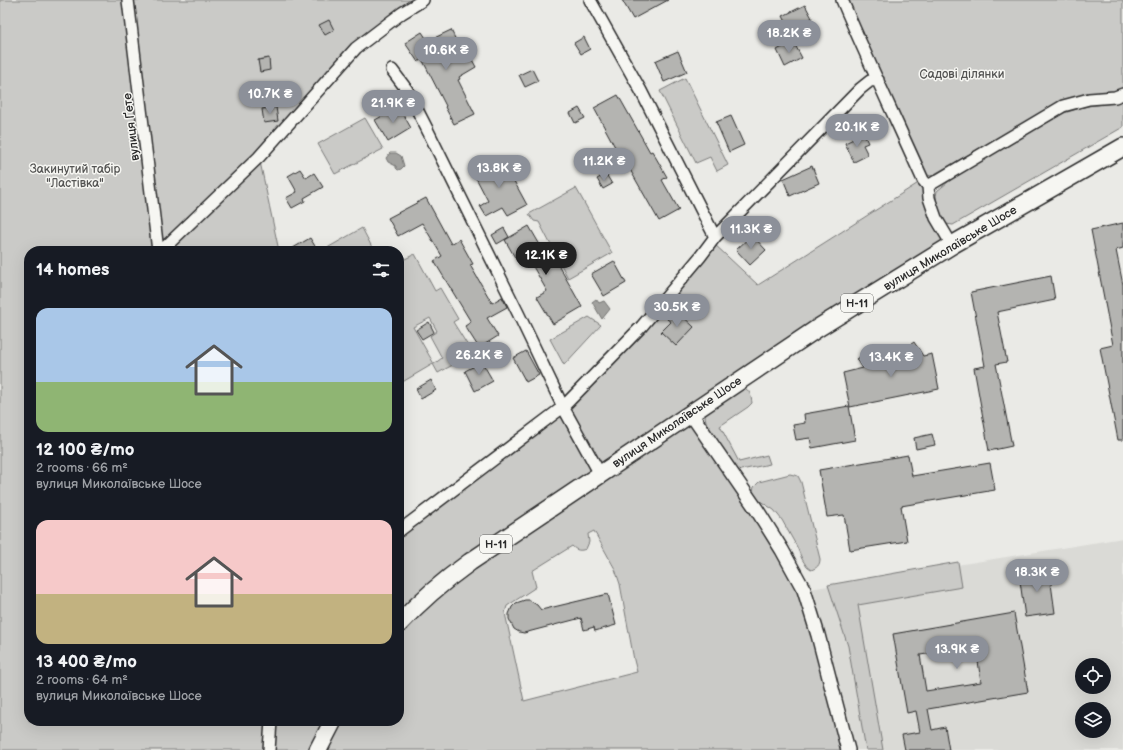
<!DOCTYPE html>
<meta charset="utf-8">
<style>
body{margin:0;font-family:"Balsamiq Sans",sans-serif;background:#242831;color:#f1f3f6;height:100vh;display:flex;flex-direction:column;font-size:15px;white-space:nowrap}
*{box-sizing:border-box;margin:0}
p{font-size:13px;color:#9ea1a6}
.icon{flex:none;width:22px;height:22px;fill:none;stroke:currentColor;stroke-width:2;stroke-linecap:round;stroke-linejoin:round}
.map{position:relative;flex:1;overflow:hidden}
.side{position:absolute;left:24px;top:246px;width:380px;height:480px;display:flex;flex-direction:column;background:#171b24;border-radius:16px;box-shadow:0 4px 16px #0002}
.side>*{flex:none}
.tools{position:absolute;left:1075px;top:658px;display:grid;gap:8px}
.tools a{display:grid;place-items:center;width:36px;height:36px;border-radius:50%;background:#171b24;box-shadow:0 4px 16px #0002;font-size:20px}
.price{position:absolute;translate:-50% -34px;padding:0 9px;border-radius:14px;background:#8c9099;color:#fff;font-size:13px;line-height:26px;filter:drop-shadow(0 1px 2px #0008)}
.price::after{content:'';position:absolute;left:50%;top:24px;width:12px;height:9px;margin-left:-6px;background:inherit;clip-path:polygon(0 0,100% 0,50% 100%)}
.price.current{background:#222;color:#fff}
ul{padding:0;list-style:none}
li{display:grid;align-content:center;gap:8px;height:212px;padding:0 12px}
li span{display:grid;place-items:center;height:124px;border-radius:12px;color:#555}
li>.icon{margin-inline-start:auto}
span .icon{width:72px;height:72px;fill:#fffc;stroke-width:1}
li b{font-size:17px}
h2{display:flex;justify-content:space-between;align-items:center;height:48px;padding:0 12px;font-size:17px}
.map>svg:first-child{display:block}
.built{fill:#dadad6;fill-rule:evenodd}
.green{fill:#cacac7;stroke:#7a7a79;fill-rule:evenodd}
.water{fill:#a1a19e;stroke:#727270}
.building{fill:#b4b4b1;stroke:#2b2b2b;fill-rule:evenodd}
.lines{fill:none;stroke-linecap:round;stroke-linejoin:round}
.minor-casing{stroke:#2b2b2b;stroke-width:14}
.tertiary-casing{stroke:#2b2b2b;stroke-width:16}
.primary-casing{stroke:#2b2b2b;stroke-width:20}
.minor{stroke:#f6f6f2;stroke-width:11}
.tertiary{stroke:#f6f6f2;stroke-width:13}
.primary{stroke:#f6f6f2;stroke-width:17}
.labels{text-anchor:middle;stroke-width:3;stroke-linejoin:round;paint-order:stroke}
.shield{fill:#f6f6f2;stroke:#686867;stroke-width:1}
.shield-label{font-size:11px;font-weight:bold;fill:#2b2b2b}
.park-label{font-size:12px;fill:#535352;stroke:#f6f6f2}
.street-label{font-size:12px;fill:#2b2b2b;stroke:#f6f6f2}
</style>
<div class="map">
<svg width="1123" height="750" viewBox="0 0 1123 750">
<rect width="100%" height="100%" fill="#eaeae6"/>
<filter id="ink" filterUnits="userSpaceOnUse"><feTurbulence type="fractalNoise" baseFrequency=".025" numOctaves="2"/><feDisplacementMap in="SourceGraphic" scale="8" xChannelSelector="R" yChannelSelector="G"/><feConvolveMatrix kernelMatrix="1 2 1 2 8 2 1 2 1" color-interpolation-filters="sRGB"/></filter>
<g filter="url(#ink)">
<path class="built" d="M1123,538V750H848L804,590ZM1082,665H1104V687H1082ZM1082,709H1104V731H1082Z"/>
<path class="green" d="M0,0H423L356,48L259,157L279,251H29V721H399V531L563,407L712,242L758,285L923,180L952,245L691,414L804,590L848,750H0ZM594,531L615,569L620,584L634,660L637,672L524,701L505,613L507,606L536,587L532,571L572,546C577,551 580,551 586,549L589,542L588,534Z
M847,0H1123V88L1115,92L1087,94L1062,101L931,176L928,175L925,173Z
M685,78L728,165L717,171L710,157L696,163L660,91Z
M1123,100V127L953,225L946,224C938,214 934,203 937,191L958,174L1064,113L1087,106L1114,103Z
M365,118L383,149L335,174L318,144Z
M576,188L612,253L568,278L539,222L534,221L529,214Z
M362,228L374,251H322Z
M415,254L435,291L440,288L458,319L453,322L473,354L438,373L433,364L399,384V262ZM430,318L437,331L430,336L442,358L434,364L413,327Z
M589,317L601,325L564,365L550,339Z
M743,388C750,389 751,396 752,403L748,407L720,426L739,462L767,455L770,464L736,471L707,427L705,416L708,411Z
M790,474L798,476L801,482L820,559C820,565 817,568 811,570L807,567L802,559L797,547L782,520L774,510L757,499L753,491L754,487L759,482Z
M958,562L962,587L858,605L883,750H866L848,646L828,585Z"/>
<path class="water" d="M390,153H396L401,156L404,166L401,169L398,170L396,168V166L388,162L386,158Z
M596,299L599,303L604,301L610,309L602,319L592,302Z"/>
<path class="building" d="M622,0H668L633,19Z
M805,5L812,18L790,30L783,16Z
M329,20L334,30L325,35L319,25Z
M451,30L464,57L469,54L476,67L459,77L460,79L458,80L475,114L454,124L445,107L446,106L422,59L418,62L405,43L422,32L428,41Z
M584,37L590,49L581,54L574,43Z
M793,41L802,58L785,67L777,50Z
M678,51L687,72L664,82L655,61Z
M269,58L270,70L260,72L258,60Z
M532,69L538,81L525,87L519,75Z
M618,95L650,152L652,151L667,177L662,180L679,210L659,221L624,159L622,160L594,108Z
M276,107L278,121L264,123L262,109Z
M399,107L411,128L388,142L375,120Z
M579,108L585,118L575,123L570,113Z
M731,116L744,145L729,152L716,122Z
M864,134L868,143L863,145L868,155L854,162L845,143Z
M502,159L527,205L508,215L503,207L486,216L480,206L488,201L474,174Z
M812,166L819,183L790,196L783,179Z
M300,169L306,178L314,173L323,187L304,198L305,201L292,208L286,198L297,192L288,176Z
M606,174L612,184L603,189L597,179Z
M426,198L451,244L459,239L473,264L470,265L492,303L502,297L507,307L487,318L498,336L479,348L465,326L471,322L434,261L442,256L422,223L398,236L388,218Z
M1123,223V248L1116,250L1123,285V440H1118L1100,348L1113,345L1091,230Z
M529,226L547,257L554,253L561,265L559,266L582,307L553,324L537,297L547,291L527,256L517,261L505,240Z
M504,228L509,237L497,244L492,235Z
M752,235L766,250L750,265L736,250Z
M310,238L318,251H288Z
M614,261L626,283L604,296L591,274Z
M1051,276L1055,300L997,312L1007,362L996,364L1012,446L989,451L974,368L985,366L971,292Z
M676,310L694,327L676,346L661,332L671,322L667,319Z
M429,322L434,332L422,339L416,330Z
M914,342L923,356L932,354L939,389L850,407L843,373L863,368L857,359L867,352L876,366L911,359L904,349Z
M526,351L539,375L526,382L513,358Z
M482,362L493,381L475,391L465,371Z
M431,380L436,390L421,399L416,389Z
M849,406L855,440L812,448L810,438L796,440L793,425L805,423L804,414Z
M932,434L935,445L916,449L914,438Z
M908,455L912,476L990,463L995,490L901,506L907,541L850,550L844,515L827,517L819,470Z
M1049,569L1055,613L1025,617L1019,574Z
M608,594L616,625L595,631L594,627L584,630L581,618L524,633L519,632L514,629L509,619V614L512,607L516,603L525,600H529L537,605L541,610Z
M1014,613L1028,692L928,709L932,730L945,727L949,750H905L902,735L920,732L916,711L907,713L893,634ZM976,647L981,682L926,691L920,655Z"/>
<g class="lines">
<defs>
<path id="minor" d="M128,0L158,251
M590,0L641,91L715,237
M842,0C868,61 896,120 923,180L928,186L929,198L936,218L952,245
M392,70L407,90L426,127L518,313L563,407L600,474
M928,186L1063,106L1089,99L1115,97L1123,94
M161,251L259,157L356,48L402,13L423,0
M399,531L563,407L642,326L700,257L715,237L860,89L870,81L878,80
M269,750L271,721"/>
<path id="tertiary" d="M691,414L757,510L782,550L804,590L818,635L848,750"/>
<path id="primary" d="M399,624C420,601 445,580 470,562L818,328L952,245L1123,147
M318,750L333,721"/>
</defs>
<use href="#minor" class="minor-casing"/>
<use href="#tertiary" class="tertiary-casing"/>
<use href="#primary" class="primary-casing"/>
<use href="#minor" class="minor"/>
<use href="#tertiary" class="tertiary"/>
<use href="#primary" class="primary"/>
</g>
</g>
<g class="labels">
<g class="shield">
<rect x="841" y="294" width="32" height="18" rx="3"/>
<rect x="480" y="535" width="32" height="18" rx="3"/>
</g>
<g class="shield-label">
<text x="857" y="307">Н-11</text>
<text x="496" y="548">Н-11</text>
</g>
<g class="park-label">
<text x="962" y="78">Садові ділянки</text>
<text x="75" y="173">Закинутий табір<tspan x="75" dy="14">"Ластівка"</tspan></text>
</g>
<g class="street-label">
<text transform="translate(131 127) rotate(-97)" y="4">вулиця Ґете</text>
<text transform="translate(950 248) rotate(-31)" y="4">вулиця Миколаївське Шосе</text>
<text transform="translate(677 422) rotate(-34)" y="4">вулиця Миколаївське Шосе</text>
</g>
</g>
</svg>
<div class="tools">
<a><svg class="icon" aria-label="locate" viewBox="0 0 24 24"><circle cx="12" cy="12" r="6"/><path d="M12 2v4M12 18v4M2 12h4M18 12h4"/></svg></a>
<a><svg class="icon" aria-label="layers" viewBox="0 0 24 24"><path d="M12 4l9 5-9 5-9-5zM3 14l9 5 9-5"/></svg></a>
</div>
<b class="price" style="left:789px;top:54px">18.2K ₴</b>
<b class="price" style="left:446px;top:71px">10.6K ₴</b>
<b class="price" style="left:270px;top:115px">10.7K ₴</b>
<b class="price" style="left:393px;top:124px">21.9K ₴</b>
<b class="price" style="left:857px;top:148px">20.1K ₴</b>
<b class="price" style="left:604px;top:182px">11.2K ₴</b>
<b class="price" style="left:499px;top:189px">13.8K ₴</b>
<b class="price" style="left:751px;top:250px">11.3K ₴</b>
<b class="price current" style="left:546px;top:276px">12.1K ₴</b>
<b class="price" style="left:677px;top:328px">30.5K ₴</b>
<b class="price" style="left:479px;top:376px">26.2K ₴</b>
<b class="price" style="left:891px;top:378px">13.4K ₴</b>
<b class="price" style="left:1037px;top:593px">18.3K ₴</b>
<b class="price" style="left:957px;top:670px">13.9K ₴</b>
<section class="side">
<h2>14 homes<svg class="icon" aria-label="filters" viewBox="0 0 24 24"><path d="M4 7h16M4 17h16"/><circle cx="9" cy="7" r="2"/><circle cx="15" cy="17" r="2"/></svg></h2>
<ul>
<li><span style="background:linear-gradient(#a9c7e8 60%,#8fb573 0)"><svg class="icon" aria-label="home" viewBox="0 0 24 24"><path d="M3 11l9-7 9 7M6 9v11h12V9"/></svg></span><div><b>12 100 ₴/mo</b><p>2 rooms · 66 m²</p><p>вулиця Миколаївське Шосе</p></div></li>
<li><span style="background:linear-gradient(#f6c9c9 60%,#c2b280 0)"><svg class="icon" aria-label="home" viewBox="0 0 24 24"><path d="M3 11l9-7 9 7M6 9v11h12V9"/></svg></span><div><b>13 400 ₴/mo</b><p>2 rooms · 64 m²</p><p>вулиця Миколаївське Шосе</p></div></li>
</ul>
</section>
</div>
